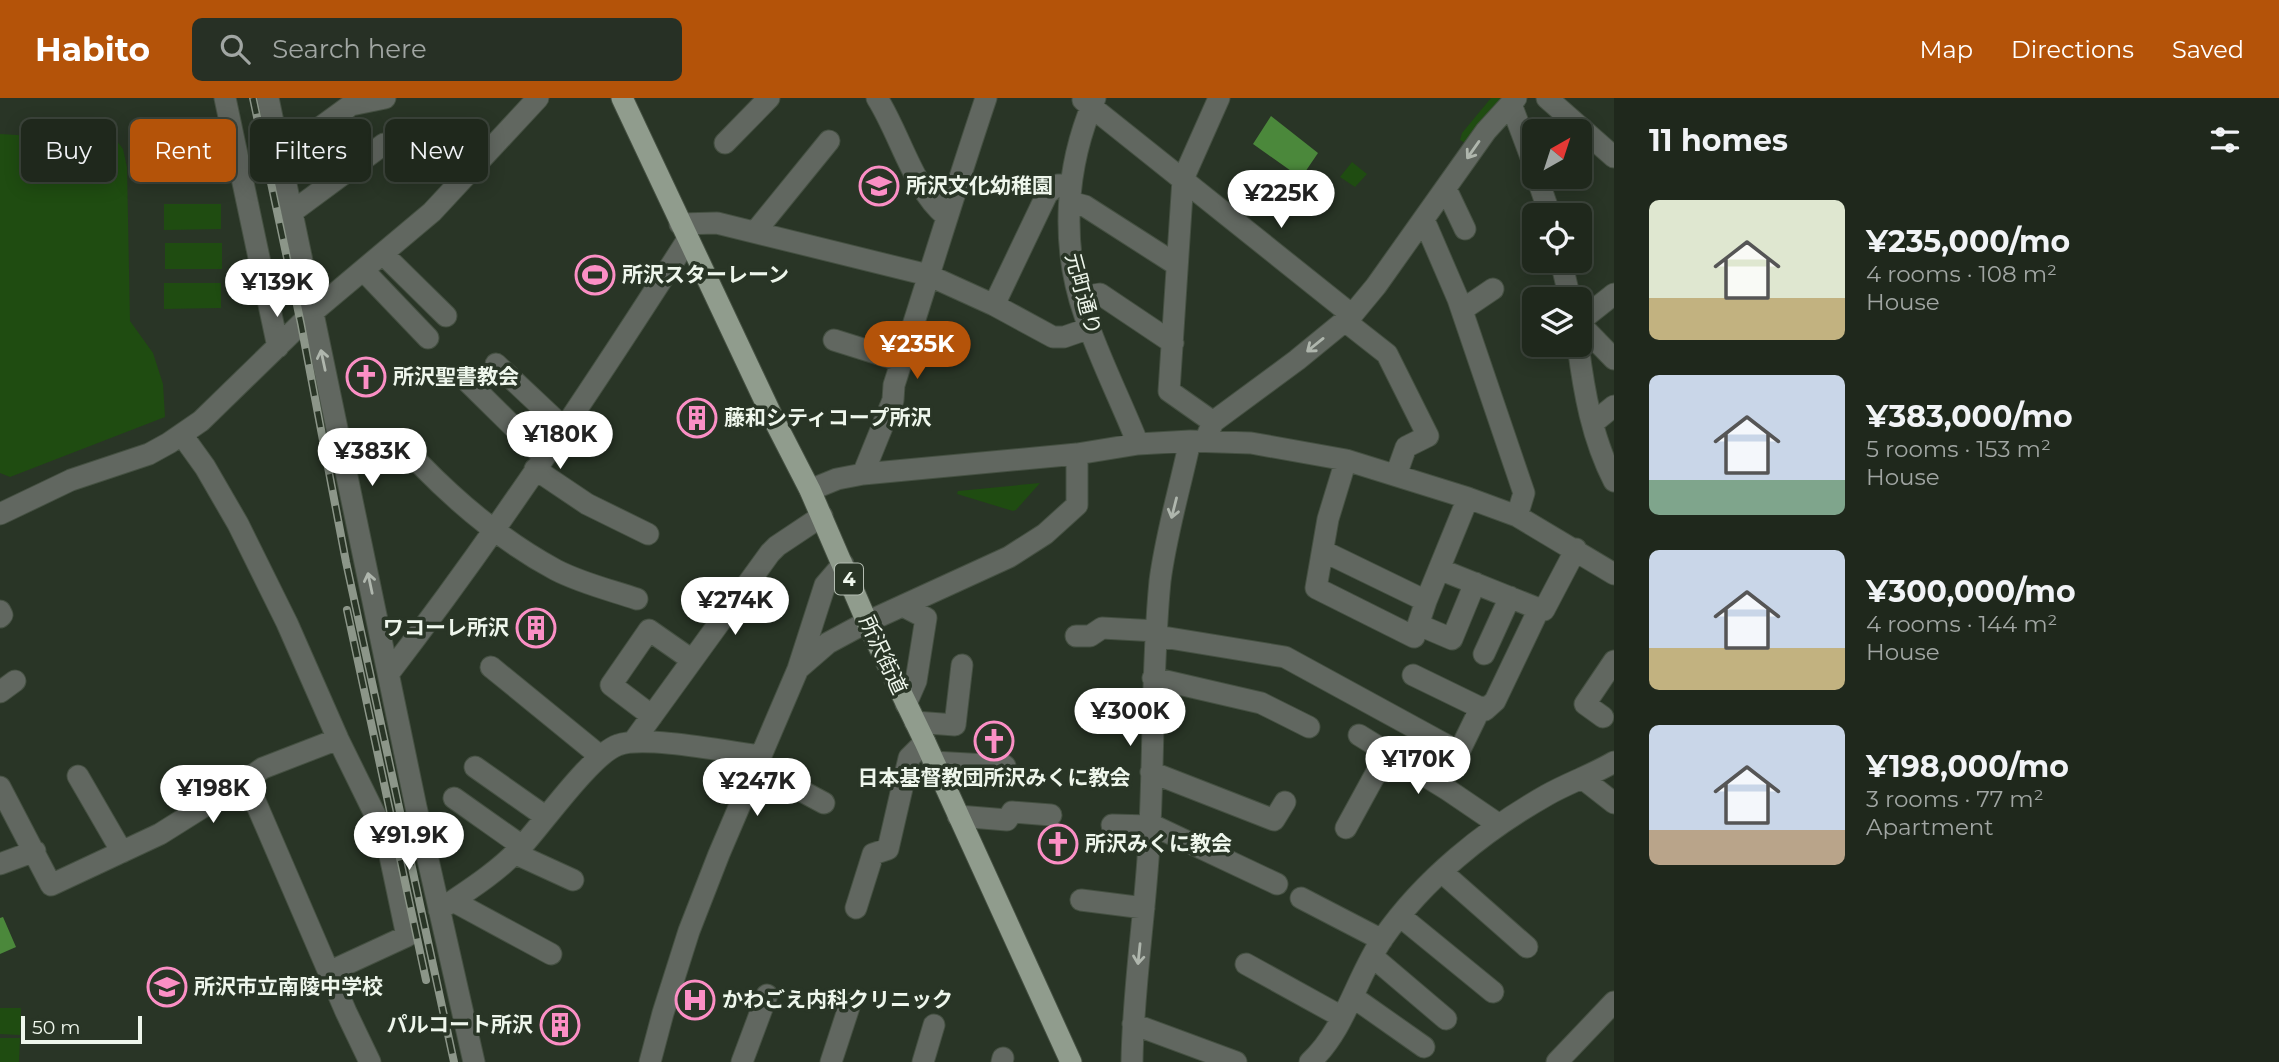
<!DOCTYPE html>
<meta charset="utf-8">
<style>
body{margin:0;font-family:Montserrat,"Noto Sans JP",sans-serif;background:#273025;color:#f1f3f6;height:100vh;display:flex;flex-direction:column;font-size:26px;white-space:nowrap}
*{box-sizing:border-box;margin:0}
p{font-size:23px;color:#a1a6a3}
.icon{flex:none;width:38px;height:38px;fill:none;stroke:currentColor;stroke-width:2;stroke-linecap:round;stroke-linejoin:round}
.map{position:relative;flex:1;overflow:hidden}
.details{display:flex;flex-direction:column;background:#1f281c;width:665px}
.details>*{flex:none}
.hud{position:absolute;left:21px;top:21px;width:665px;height:63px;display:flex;gap:14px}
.needle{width:46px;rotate:39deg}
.tools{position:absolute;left:1522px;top:21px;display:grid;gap:14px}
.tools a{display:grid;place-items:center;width:70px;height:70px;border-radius:10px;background:#1f281c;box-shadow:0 4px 18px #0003,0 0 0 2px #3c443b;font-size:35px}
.scale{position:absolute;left:21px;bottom:18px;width:121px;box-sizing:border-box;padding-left:7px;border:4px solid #eef6ec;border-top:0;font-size:19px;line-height:24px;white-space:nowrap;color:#eef6ec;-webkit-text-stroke:5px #293526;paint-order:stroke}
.price{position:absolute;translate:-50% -60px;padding:0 16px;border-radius:24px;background:#fff;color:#222;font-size:23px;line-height:46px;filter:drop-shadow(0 2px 4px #0008)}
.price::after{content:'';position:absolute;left:50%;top:42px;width:21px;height:16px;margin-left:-10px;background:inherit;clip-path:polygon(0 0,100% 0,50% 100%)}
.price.active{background:#b45309;color:#fff}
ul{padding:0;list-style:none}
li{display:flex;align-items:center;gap:21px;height:175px;padding:0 35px}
li span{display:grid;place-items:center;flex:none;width:196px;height:140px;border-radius:10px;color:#555}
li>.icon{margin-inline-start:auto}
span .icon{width:84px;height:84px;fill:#fffc;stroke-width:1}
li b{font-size:30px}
h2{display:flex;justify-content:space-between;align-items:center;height:84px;padding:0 35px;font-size:30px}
.pill{padding:0 24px;border-radius:10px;background:#1f281c;box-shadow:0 4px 18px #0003,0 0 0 2px #3c443b;font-size:24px;line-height:63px}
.pill.active{background:#b45309;color:#fff}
header{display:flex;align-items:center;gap:42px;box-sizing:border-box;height:98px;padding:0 35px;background:#b45309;color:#fff}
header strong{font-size:33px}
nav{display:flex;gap:38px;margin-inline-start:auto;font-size:24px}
.search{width:490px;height:63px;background:#273025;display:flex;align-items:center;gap:18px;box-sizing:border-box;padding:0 24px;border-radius:10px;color:#a1a6a3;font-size:26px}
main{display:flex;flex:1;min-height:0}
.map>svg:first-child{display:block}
.green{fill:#1f4c11}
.water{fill:#4b883b}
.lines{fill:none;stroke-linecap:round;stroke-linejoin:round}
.minor-casing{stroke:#455042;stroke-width:23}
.major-casing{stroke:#455042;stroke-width:23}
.minor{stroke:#616760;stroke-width:21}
.major{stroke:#909c8d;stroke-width:21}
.rail-casing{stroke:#8c9689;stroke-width:8}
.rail{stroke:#293526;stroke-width:5;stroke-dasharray:16;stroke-linecap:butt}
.oneway{stroke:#afb6ad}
.labels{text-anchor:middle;stroke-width:7;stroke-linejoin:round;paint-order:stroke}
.shield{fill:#293526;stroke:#b3bcb1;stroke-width:2}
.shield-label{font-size:19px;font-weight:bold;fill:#eef6ec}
.poi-label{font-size:21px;font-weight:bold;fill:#eef6ec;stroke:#293526;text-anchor:start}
.street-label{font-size:21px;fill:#eef6ec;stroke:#293526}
</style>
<header>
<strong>Habito</strong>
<div class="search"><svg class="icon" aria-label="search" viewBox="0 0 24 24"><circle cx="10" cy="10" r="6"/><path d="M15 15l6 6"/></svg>Search here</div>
<nav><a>Map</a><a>Directions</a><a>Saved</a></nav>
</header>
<main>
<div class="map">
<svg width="1614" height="964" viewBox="0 0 1614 964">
<rect width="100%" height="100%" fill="#293526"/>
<path class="green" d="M1491,0H1508L1467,46L1460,42L1462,35Z
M155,22L196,23L195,81L155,80Z
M0,36L117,43L123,51L127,69L130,223L153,255L163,286L165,319L10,379L0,375Z
M1352,64L1367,76L1355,89L1340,79Z
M164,106H221V131L164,132Z
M165,145H222V171H165Z
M164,185H221V210L164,211Z
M1040,385L1016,412L1013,413L957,396L958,393Z
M0,910H21L20,937L0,936Z
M0,940H20L19,964H0Z"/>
<path class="water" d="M1271,18L1318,55L1301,80L1253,46Z
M3,819L16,849L0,856V820Z"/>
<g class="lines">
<defs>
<path id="minor" d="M225,0L278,249
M268,0L416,709L474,964
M877,0C900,36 913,91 946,118
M1095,0C1065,68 1060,147 1085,218C1100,262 1121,303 1138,346
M1547,0L1614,59
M1083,2L1352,217
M1511,6L1535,70
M725,45L769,0
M281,58L351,7L385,0
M1537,79L1550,117
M1446,91L1465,131
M1070,104L1085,108L1177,167
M292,114L384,46
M1424,122L1458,201L1524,395L1517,418
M680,126L717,125L928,177L994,207L1053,239H1064L1090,230
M755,134L829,43
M383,156L446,218
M1561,163L1570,201
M364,173L428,240
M1080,199L1100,196L1173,245
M994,207L1047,96L1057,87H1070
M1462,212L1493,191
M1345,223L1387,256L1428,338L1406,349L1396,377
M1580,223L1614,196
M1580,226L1614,261
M834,242L901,263
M1578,247C1584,294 1592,340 1614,383
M496,266L564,330
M468,284L544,359
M1213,324L1169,293L1183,81L1219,0
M1593,325L1614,308
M182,337L205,369L238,426L287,525L338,641L386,739L407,838L329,874
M1205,343L1213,324L1297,262L1352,217L1376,188L1486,33L1516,0
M1346,362L1328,421L1316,490L1414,539L1426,503
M421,367C460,407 506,445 556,472C581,485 610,492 637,501
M535,371L587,406L648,436
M863,376L893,302L894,287C925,191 954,95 986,0
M810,392L837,381L863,376L1077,356L1138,346L1190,343L1251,345L1346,362L1468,400L1517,418L1614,476
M0,416L71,382L149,356L169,345L201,323L313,214L432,114L538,0
M1323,453L1426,503L1468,400
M1439,471L1539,511
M903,508L926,520L916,583L906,606
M0,513L2,517L0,519
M1419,527L1452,541L1475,485
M1076,538H1090L1102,530L1157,533
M1157,538L1285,559L1459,654
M1484,556L1510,499
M491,569L600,658
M798,571L828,545L867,524L1009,459L1045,436L1077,407V356
M389,575C496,436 593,289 688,141
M1413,577L1485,612L1495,603L1539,511L1544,512L1576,451
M1153,580L1261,605L1309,629
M0,594L15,583
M652,618L611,587L649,532L692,562
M1603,619L1585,606L1614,563
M915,624L955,627L962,567
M1359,637L1448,692L1498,726
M633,644L770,455L777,448L822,418
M933,664L1005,668
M475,669L546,719
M754,673L798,691L824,705
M1151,674L1274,722L1285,704
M78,678L122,754
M1582,680L1614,705
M246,682L263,670L338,641
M1438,686L1459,654L1481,609
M0,689L51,787L160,736L246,682L346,914L370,964
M454,700L522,748
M958,718L1007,722L1012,714L1051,717
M1150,726L1277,786
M1112,727L1150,728
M1346,730L1387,655
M514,755L573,782
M0,766L35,753
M1443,775L1527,849
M1301,800L1382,842
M1081,802L1144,810
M453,803L551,856
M856,810L873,756L888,751L909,660L925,644
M439,812C469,792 499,773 523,747C544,724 592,656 618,647C644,637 729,654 760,658
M1400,818L1493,894
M1373,859L1446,921
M1246,866L1342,919
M1353,899L1424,949
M1133,926L1236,964
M650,964L663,915L689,833L719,756L798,571L825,487L843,466
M742,964L767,897
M831,964L850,906
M923,964L934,927
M1002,964L1003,960
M1132,964C1133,885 1147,806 1150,727C1154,645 1152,564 1160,483C1166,436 1180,390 1190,343
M1310,964C1346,931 1356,879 1383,840C1424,781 1485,732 1547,697C1568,685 1592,677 1614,664
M1557,964L1614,904"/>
<path id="major" d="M622,0L772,318L810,392L867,524L925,644L1071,964"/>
</defs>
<use href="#minor" class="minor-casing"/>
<use href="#major" class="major-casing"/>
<use href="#minor" class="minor"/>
<use href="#major" class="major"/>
<defs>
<path id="rail" d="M253,0L301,226L346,464L454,964
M347,512L426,882"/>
</defs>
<use href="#rail" class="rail-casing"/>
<use href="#rail" class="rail"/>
</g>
<defs><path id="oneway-shaft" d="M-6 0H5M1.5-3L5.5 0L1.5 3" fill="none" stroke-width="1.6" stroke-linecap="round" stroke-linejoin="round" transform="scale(1.75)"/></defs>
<g class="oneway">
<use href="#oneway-shaft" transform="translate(1473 52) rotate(125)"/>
<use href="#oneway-shaft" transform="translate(1315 247) rotate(141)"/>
<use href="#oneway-shaft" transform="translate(323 262) rotate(-102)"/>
<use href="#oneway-shaft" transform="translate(1174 410) rotate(104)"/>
<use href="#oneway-shaft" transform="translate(370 485) rotate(-102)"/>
<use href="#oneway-shaft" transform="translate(1139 856) rotate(96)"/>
</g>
<defs>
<symbol id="school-ring" viewBox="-11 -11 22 22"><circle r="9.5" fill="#293526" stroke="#fb8fc5" stroke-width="1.5"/><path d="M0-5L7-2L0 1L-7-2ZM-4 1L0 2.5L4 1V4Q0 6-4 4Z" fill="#fb8fc5"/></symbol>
<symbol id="stadium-ring" viewBox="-11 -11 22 22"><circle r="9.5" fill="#293526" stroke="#fb8fc5" stroke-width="1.5"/><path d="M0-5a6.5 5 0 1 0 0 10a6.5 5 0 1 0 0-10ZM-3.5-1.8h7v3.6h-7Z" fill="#fb8fc5"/></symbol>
<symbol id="church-ring" viewBox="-11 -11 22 22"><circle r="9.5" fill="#293526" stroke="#fb8fc5" stroke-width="1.5"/><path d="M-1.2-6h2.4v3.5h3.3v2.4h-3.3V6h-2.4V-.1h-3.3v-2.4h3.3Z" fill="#fb8fc5"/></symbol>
<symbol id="building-ring" viewBox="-11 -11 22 22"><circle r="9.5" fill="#293526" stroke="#fb8fc5" stroke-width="1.5"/><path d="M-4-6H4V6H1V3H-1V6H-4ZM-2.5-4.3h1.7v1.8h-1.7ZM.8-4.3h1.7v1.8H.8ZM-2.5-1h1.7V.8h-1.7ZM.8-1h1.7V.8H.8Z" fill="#fb8fc5"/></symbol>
<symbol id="hospital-ring" viewBox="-11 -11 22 22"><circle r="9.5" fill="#293526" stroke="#fb8fc5" stroke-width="1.5"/><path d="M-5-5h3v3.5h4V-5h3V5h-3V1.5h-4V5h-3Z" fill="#fb8fc5"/></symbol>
</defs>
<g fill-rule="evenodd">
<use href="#school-ring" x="857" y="66" width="44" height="44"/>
<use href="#stadium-ring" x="573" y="155" width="44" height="44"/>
<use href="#church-ring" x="344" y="257" width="44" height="44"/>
<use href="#building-ring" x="675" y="298" width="44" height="44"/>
<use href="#building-ring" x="514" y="508" width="44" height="44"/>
<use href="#church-ring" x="972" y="621" width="44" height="44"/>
<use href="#church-ring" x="1036" y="724" width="44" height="44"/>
<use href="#school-ring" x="145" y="867" width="44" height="44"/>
<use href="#hospital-ring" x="673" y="880" width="44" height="44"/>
<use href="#building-ring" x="538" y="905" width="44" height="44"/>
</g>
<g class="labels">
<rect class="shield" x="835" y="465.5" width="28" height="31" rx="5"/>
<g class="shield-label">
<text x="849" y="488">4</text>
</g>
<g class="poi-label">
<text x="906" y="95">所沢文化幼稚園</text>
<text x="622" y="184">所沢スターレーン</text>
<text x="393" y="286">所沢聖書教会</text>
<text x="724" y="327">藤和シティコープ所沢</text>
<text x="509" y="537" text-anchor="end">ワコーレ所沢</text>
<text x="994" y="687" text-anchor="middle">日本基督教団所沢みくに教会</text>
<text x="1085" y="753">所沢みくに教会</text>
<text x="194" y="896">所沢市立南陵中学校</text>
<text x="722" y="909">かわごえ内科クリニック</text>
<text x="533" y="934" text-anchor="end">パルコート所沢</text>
</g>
<g class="street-label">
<text transform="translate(1083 196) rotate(75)" y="7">元町通り</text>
<text transform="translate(883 557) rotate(65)" y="7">所沢街道</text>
</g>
</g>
</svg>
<div class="tools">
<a><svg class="needle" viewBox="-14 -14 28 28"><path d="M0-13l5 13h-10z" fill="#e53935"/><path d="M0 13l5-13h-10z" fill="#a1a6a3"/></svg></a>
<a><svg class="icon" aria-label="locate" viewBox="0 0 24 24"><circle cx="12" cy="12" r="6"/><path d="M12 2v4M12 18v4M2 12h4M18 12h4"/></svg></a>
<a><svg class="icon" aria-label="layers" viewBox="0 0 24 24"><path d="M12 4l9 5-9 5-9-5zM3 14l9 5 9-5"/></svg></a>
</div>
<div class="scale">50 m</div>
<b class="price" style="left:1281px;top:132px">¥225K</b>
<b class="price" style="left:277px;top:221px">¥139K</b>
<b class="price active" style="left:917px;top:283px">¥235K</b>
<b class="price" style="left:560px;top:373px">¥180K</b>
<b class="price" style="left:372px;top:390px">¥383K</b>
<b class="price" style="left:735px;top:539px">¥274K</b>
<b class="price" style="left:1130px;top:650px">¥300K</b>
<b class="price" style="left:1418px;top:698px">¥170K</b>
<b class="price" style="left:757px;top:720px">¥247K</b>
<b class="price" style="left:213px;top:727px">¥198K</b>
<b class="price" style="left:409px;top:774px">¥91.9K</b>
<div class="hud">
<a class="pill">Buy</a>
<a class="pill active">Rent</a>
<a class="pill">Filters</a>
<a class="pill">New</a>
</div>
</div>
<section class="details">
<h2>11 homes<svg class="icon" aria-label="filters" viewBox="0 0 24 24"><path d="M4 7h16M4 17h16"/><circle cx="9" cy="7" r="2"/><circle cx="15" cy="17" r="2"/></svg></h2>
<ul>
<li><span style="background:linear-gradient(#dfe7d0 70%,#c2b280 0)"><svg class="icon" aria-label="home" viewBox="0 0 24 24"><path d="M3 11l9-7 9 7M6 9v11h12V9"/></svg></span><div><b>¥235,000/mo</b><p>4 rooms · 108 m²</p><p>House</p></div></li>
<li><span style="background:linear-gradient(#c9d6e8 75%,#7fa58c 0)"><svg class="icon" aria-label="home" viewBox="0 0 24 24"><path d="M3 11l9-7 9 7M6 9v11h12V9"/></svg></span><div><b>¥383,000/mo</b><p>5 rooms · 153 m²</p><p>House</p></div></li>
<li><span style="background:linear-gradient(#c9d6e8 70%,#c2b280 0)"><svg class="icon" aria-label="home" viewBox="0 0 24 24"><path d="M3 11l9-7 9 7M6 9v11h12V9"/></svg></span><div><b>¥300,000/mo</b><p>4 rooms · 144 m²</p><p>House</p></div></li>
<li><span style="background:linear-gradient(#c9d6e8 75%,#b9a48a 0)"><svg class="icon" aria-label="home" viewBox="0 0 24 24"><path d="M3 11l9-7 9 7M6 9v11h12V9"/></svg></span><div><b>¥198,000/mo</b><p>3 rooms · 77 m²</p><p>Apartment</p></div></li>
</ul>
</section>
</main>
